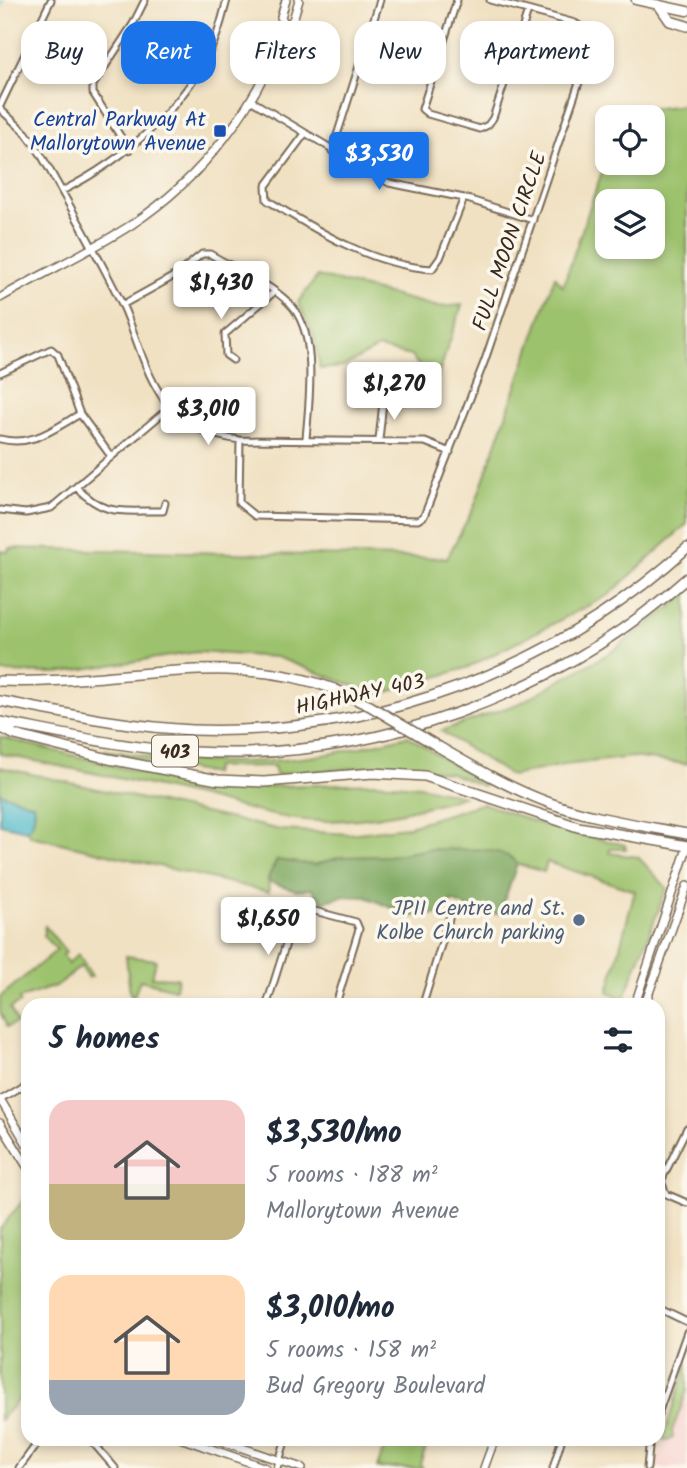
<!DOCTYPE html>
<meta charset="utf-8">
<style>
body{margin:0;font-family:Kalam,sans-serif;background:#f2f2f3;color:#1f2937;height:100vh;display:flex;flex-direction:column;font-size:26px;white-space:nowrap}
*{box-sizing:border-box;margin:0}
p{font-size:23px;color:#747a83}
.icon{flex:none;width:38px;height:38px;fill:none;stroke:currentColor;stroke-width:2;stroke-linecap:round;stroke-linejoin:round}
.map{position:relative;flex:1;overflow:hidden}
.side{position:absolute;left:21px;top:998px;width:644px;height:448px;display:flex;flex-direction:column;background:#fff;border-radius:21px;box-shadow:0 4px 10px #0003}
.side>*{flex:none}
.banner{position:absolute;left:21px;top:21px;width:646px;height:63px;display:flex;gap:14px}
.controls{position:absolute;left:595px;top:105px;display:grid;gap:14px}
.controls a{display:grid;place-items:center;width:70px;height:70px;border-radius:14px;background:#fff;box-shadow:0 4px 10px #0003;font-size:35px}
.price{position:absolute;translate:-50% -60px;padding:0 16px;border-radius:7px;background:#fff;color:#222;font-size:23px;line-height:46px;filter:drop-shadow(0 2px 4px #0008)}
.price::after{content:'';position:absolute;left:50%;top:42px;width:21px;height:16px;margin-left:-10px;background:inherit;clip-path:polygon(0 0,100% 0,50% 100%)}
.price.active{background:#1a73e8;color:#fff}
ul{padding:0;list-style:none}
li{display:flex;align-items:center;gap:21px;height:175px;padding:0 28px}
li span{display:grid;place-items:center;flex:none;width:196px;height:140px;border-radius:21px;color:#555}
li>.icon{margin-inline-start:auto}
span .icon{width:84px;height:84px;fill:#fffc;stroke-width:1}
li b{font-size:30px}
h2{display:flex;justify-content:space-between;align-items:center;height:84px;padding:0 28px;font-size:30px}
.chip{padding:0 24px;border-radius:21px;background:#fff;box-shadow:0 4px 10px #0003;font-size:24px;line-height:63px}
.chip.active{background:#1a73e8;color:#fff}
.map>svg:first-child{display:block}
.built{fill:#f7d0cf}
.green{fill:#9dc26d;stroke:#6c7646;stroke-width:2;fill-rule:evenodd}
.forest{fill:#7ea860;stroke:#5c693f;stroke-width:2}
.water{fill:#4eb9ca;stroke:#447274;stroke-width:2}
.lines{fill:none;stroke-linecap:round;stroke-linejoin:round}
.stream{stroke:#4eb9ca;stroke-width:2}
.street-casing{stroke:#7a6a57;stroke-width:9}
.secondary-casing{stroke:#7a6a57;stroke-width:10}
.primary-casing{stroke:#7a6a57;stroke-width:11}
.highway-casing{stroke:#7a6a57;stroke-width:12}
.street{stroke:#fff;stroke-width:5}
.secondary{stroke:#fff;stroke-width:7}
.primary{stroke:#fff;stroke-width:8}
.highway{stroke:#fff;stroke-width:9}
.highway-bridge-casing{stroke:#7a6a57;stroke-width:12;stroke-linecap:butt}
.highway-bridge{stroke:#fff;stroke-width:9}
.transit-dot{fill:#1a4fb4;stroke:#fbf7ec;stroke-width:2.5}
.service-dot{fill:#5c6f8a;stroke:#fbf7ec;stroke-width:2.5}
.labels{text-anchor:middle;stroke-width:7;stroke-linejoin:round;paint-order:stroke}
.shield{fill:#fbf7ec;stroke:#75685c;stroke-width:2}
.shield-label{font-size:19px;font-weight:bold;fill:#3b2a1e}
.transit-label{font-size:21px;fill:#164399;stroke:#fbf7ec;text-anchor:end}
.street-label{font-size:21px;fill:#3b2a1e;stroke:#fbf7ec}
.service-label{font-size:21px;fill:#4e5e75;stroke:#fbf7ec;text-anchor:end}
</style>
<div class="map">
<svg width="687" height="1468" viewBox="0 0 687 1468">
<rect width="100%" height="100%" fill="#fbf7ec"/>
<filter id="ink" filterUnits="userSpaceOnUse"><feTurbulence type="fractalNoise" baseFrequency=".0143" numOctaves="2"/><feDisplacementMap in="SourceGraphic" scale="14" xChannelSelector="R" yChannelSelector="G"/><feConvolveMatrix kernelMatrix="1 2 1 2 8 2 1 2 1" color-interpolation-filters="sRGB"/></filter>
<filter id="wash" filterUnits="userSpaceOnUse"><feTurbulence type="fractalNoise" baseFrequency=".00686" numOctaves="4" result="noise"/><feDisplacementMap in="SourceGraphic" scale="28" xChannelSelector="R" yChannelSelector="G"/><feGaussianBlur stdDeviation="1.57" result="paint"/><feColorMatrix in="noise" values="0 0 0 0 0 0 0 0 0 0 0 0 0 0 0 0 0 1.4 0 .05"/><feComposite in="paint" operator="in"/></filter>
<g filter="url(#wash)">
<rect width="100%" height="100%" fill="#f0e1c2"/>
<path class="built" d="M687,1363V1468H658L660,1449Z"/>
<path class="green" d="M687,92V524L609,595L469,667L378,695L276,657L197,652L57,673L0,672V551L8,552L9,548L447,558L474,507L555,276L563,286L607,157V163H653V117H621L623,112L684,105ZM653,201V247H607V201Z
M318,276L438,307L462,305L435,385L411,356L378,348L343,367L320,369L315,339L298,302Z
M687,595V764L632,757L564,765L511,776L441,731L520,703L611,652Z
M408,736L476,779L481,776L488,780L483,786L450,773L400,764L276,775L274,766L215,767L213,774L106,753L105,750C177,762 257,767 329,754C356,749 382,742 408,736Z
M0,737L155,776L218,788L376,783L420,786L463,796C419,810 375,820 328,821C282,822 237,805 193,795C129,780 64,767 0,754Z
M0,767L281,830L349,834L406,827L483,803L543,825L625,845L626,849H610L609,853L638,857L667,888L625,996L618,999L616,995L608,992L635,891L547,862L544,872L517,864L512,858L474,850L430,849L389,856L341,857L314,865L277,860L268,878L269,892L31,836L26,830C34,825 36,813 33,804L0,793Z
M45,926L66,952L63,955L68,964L78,954L92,976L88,978L81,966L60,984L19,999L20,1003L10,1008L17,1023L7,1027L0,1012V997L57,950L43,936Z
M126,956L156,960L152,977L178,978L175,989L140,980L134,996L130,994Z
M28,1194V1389L0,1420V1229Z
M687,1363V1391L672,1431L673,1438L668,1441L663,1439Z
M387,1439H429L420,1464L423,1468H377Z"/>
<path class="forest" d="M430,849C455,852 501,842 517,864L500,913L486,915L452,901L439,914L412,916L366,897L343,896L323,902L312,889L296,890L269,882L268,878L277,860L314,865L341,857L389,856Z"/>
<path class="water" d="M0,793L33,804C36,812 34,825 26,830L0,824Z"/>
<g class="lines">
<path class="stream" d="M0,7L3,0"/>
</g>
</g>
<g filter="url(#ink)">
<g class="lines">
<defs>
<path id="street" d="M457,0L422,109L428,114L480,129L488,125L493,118L528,11
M252,101L389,183L464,198L533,220
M0,106L51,0
M0,109L26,133L40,153C68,202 97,253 122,304C138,338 144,376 169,406C188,428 212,436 240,440L425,442L450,452
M304,135L266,186L267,200C318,231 371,265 432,269L440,258L464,198
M129,150L93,93V85L133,24L145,0
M332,151L380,0
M62,191C124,160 186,107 214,42C220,29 223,14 227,0
M122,305L176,275L202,254H210C235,269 268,282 289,303C319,332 309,400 306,439
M233,360L226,355L225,334L274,292
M0,373L51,349L58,355L80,414L110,455
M0,439C33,447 53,429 80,414
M240,440L239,503L255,516L418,520L424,516L485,360L592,44L593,35L575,23L490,0
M379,440L383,402L390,395
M76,487C106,518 123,510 163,511L165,503
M0,510L26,513L51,508L170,407
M267,1004L294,918L307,909L356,922L359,929L336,1004
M423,1004L449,919
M0,1099L28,1082
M687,1128L661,1181L666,1194L687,1203
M658,1308L687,1322
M658,1414L687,1332
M89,1438L115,1468
M19,1468L41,1438
M277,1468L286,1438
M553,1468L562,1438
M647,1468L650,1438"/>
<path id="secondary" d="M286,0L281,17L286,26
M0,298C43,273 89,252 131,225C204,177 256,107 286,26L293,20L299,0
M635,1004L687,848
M645,1004L687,886
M0,1099L28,1146
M0,1123L28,1168
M180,1438L266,1468
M213,1438L302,1468
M484,1468L495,1438"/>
<path id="primary" d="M636,0L687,11"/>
<path id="highway" d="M659,5L670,21L687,26
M0,681C113,686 224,648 334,689
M0,701C64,713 128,727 193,730C376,736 552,670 687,548
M0,722C64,734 129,749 194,752C371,762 555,696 687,578
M0,727L15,735L109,759L218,780L264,782L373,773L425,776L578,827L687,846
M439,747C475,768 511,789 550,803C594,819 641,825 687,834"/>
</defs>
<use href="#street" class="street-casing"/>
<use href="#secondary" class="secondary-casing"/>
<use href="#primary" class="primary-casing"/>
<use href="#highway" class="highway-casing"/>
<use href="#street" class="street"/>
<use href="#secondary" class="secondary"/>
<use href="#primary" class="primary"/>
<use href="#highway" class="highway"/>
<defs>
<path id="highway-bridge" d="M334,689L370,706L439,747"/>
</defs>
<use href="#highway-bridge" class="highway-bridge-casing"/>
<use href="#highway-bridge" class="highway-bridge"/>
</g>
</g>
<rect class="transit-dot" x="213" y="124" width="14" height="14" rx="3.5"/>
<circle class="service-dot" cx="579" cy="920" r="7"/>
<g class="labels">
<rect class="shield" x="152" y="735.5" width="46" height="31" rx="5"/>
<g class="shield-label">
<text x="175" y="758">403</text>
</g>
<g class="transit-label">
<text x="206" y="126">Central Parkway At<tspan x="206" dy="24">Mallorytown Avenue</tspan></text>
</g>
<g class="street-label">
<text transform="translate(509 241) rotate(-71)" y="7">FULL MOON CIRCLE</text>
<text transform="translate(360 694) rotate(-12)" y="7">HIGHWAY 403</text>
</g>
<g class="service-label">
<text x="565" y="915">JPII Centre and St.<tspan x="565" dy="24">Kolbe Church parking</tspan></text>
</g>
</g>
</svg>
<div class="controls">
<a><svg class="icon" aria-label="locate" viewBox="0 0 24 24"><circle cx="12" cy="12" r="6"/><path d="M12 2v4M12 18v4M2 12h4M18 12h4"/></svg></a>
<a><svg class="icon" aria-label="layers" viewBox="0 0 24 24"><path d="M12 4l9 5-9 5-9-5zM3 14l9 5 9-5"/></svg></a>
</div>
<b class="price active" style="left:379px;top:192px">$3,530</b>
<b class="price" style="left:221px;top:321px">$1,430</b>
<b class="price" style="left:394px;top:422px">$1,270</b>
<b class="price" style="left:208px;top:447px">$3,010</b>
<b class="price" style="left:268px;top:957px">$1,650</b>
<div class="banner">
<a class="chip">Buy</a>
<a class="chip active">Rent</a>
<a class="chip">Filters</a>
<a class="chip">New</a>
<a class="chip">Apartment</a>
</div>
<section class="side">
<h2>5 homes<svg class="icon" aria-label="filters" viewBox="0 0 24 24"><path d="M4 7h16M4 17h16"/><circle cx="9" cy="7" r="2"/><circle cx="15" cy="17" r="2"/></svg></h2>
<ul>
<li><span style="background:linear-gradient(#f6c9c9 60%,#c2b280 0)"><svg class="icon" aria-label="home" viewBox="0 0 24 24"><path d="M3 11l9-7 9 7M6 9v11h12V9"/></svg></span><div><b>$3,530/mo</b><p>5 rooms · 188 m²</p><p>Mallorytown Avenue</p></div></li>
<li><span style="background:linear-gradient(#ffd9b3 75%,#9aa5b1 0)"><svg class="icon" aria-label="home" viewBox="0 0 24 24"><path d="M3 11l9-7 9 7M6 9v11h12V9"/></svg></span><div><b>$3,010/mo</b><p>5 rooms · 158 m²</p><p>Bud Gregory Boulevard</p></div></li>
</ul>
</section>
</div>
